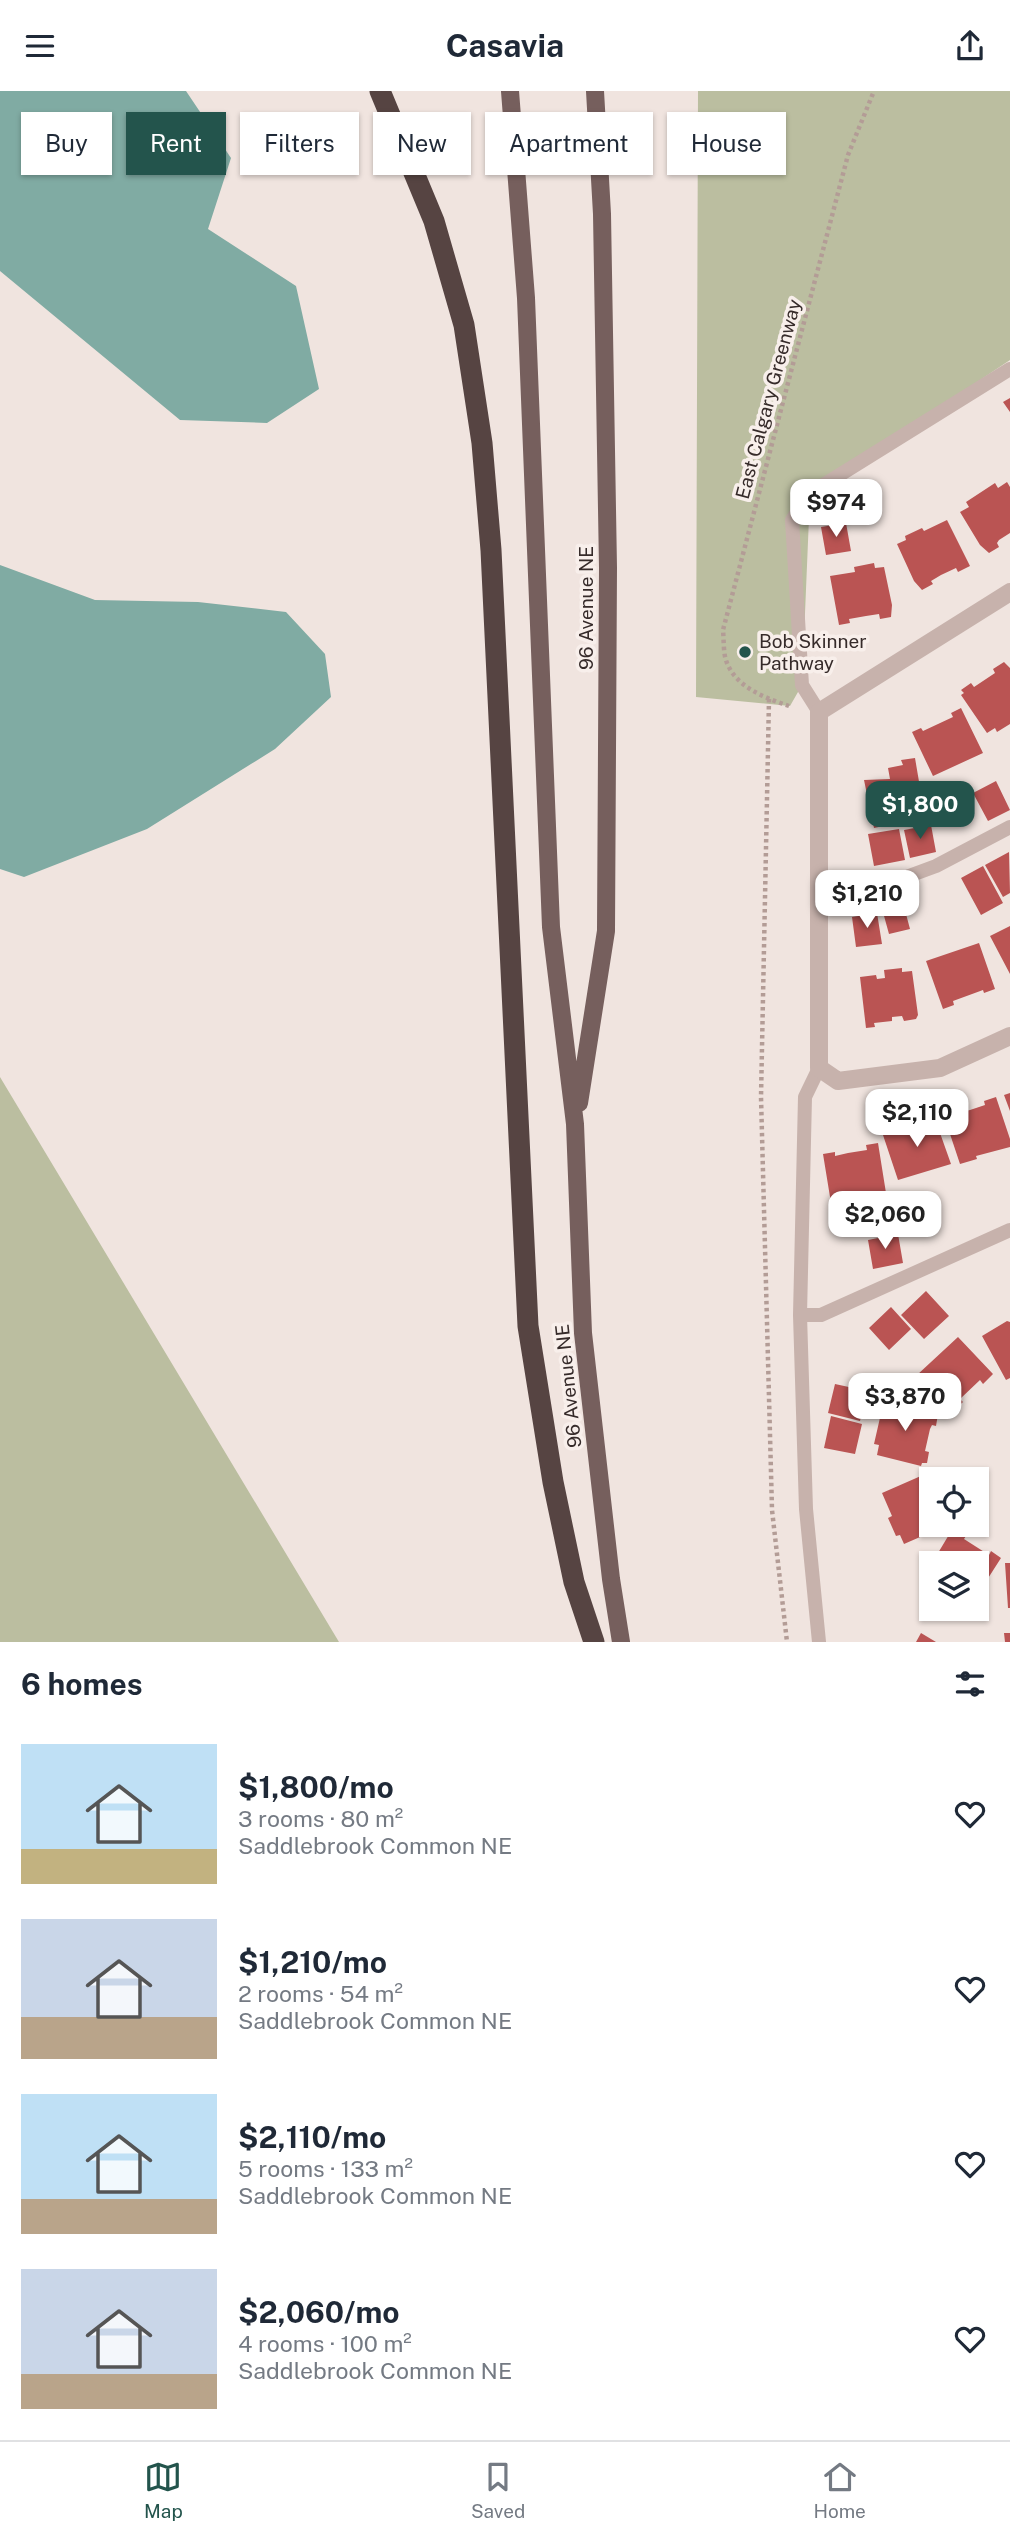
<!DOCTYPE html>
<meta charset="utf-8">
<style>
body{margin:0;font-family:"Public Sans",sans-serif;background:#f2f2f3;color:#1f2937;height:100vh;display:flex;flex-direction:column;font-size:26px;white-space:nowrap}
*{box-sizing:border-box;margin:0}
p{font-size:23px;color:#747a83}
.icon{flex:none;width:38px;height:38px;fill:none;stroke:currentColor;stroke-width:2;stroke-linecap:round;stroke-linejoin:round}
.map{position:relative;height:1551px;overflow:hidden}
.sheet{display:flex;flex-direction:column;background:#fff;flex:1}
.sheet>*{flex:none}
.hud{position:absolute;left:21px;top:21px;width:970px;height:63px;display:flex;gap:14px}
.controls{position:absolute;left:919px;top:1376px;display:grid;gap:14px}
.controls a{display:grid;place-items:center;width:70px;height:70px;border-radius:0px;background:#fff;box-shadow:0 2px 5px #0004;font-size:35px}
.price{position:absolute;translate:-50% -60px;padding:0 16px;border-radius:14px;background:#fff;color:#222;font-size:23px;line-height:46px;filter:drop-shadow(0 2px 4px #0008)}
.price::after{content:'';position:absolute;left:50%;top:42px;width:21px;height:16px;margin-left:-10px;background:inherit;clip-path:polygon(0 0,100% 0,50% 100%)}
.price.on{background:#23544c;color:#fff}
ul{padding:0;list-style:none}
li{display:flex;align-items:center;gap:21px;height:175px;padding:0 21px}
li span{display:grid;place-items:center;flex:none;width:196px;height:140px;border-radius:0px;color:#555}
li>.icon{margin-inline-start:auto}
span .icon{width:84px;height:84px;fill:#fffc;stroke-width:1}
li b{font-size:30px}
h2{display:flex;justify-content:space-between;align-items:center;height:84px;padding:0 21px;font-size:30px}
.tag{padding:0 24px;border-radius:0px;background:#fff;box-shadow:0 2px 5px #0004;font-size:24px;line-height:63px}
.tag.on{background:#23544c;color:#fff}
header{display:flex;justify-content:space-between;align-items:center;height:91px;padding:0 21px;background:#fff;font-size:32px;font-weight:700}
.dock{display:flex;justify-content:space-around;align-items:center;height:98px;border-top:2px solid #e0e1e3;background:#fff;font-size:19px;color:#747a83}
.dock a{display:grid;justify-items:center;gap:4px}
.dock .on{color:#23544c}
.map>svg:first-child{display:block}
.green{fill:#bbbea0}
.water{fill:#80aba3}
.building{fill:#ba5453}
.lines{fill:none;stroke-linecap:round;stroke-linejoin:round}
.path{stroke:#b39c96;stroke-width:4.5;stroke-dasharray:3.5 3.5;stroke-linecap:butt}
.service{stroke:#c7b2ac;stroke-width:14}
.minor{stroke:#c7b2ac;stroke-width:18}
.primary{stroke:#765f5d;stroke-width:18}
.motorway{stroke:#564442;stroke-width:21}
.poi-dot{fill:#23544c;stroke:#f8efeb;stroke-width:2.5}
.labels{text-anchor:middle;stroke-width:7;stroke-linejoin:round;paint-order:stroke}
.street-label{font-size:19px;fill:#362b2a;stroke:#f8efeb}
.poi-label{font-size:19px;fill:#362b2a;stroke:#f8efeb;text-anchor:start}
</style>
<header><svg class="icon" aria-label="menu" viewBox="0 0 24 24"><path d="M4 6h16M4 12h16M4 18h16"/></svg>Casavia<svg class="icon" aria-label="share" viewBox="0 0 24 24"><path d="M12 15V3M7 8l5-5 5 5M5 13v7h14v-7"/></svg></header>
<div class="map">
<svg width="1010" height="1551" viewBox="0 0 1010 1551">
<rect width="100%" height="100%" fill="#f0e4df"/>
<path class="green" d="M698,0H1010V269L810,403L802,594L790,615L696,606Z
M0,986L339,1551H0Z"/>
<path class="water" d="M0,0H186L231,67L208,138L296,195L319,298L267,332L180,329L0,180Z
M0,474L95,509L198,511L286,521L325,563L331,606L275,658L147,738L24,786L0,778Z"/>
<path class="building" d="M1010,307V321L1003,311Z
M1007,391L1010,396V442L999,449L997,452L999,456L989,462L980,454L960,421L969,416L966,411L995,392L998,397Z
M947,429L970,475L958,481L956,477L941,484L931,490L933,493L922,499L914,490L897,453L906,449L905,445L922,437L924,440Z
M846,432L851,460L826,464L821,436Z
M874,472L875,477L884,476L892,514L891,526L880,528L879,523L866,525L849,528L850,532L839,534L830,485L855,481L854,476Z
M1004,571L1010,577V633L997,641L995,637L987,642L961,604L964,602L961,599L971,592L974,596L995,582L993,578Z
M961,617L983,662L933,685L912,641L921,637L923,640L953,626L951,622Z
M915,667L924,720L901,725L902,731L874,737L864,689L890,688L888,677L903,674L901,669Z
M996,690L1010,719L988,730L973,702Z
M931,734L936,761L910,767L904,739Z
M899,738L905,769L874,775L868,743Z
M1009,761L1010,802L1003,806L985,774Z
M983,775L1003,812L981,824L961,787Z
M902,808L910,838L889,843L881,814Z
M877,822L882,853L856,856L852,826Z
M1010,835V883L990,845Z
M979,852L995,898L984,902L983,899L953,910L954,914L943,918L926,870Z
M902,877V881L912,880L918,924L916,928L904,930L902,925L892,926V930L874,932L875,936L866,937L860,886L876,884L877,888L885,887L884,879Z
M1010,1002V1020L1004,1004Z
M996,1006L1010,1048V1056L976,1065L977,1068L960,1073L945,1028L947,1027L946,1022L957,1018L958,1022L970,1019L985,1014L984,1010Z
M934,1025L951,1073L898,1089L882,1041L892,1038L894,1043L923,1033L921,1029Z
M878,1052L886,1102L831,1112L823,1063L835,1061V1065L848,1062L867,1059L866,1054Z
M898,1143L903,1172L873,1178L868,1149Z
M926,1200L949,1225L924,1248L901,1224Z
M891,1216L911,1238L889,1259L869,1237Z
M1007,1230L1010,1231V1287L1006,1289L982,1245Z
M958,1246L993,1283L983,1293L980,1289L960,1308L963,1311L953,1320L917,1284Z
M835,1293L867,1300L860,1330L828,1322Z
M890,1309L935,1320L934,1322L938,1323L936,1335L932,1334L930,1338L925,1360L929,1361L927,1372H922L921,1375L877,1364L879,1354L874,1353L882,1318L888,1319Z
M831,1325L862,1333L855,1363L824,1357Z
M930,1381L932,1388L930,1396L931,1433H950L904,1453L900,1444L896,1445L888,1427L892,1425L882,1402Z
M953,1437L966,1445L964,1448L989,1464L991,1460L1001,1467L976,1506V1472H932Z
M1005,1472H1010V1517H1008Z
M921,1542L936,1551H916Z
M1004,1542H1010V1551H1005Z"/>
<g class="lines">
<path class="path" d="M769,608L761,1006L772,1419L787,1551
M789,615C766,607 737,597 727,572C723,563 724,549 723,539L848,64L874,0"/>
<path class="service" d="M819,621L802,594L792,429L809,403L1010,278
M820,799L863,802L936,775L1010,736
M819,977L805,1006L800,1224L806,1418L819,1551
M800,1224H821L1010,1139"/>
<path class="minor" d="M1010,501L819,621V977L838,990L940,977L1010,945"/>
<path class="primary" d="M510,0L526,207L551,836L575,1033L583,1242L611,1488L621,1551
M579,1012L606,840L608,477L602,123L595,0"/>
<path class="motorway" d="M380,0L434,130L464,234L482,352L491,459L528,1235L553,1391L574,1491L594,1551"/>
</g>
<circle class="poi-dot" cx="745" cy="561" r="7"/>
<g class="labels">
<g class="street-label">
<text transform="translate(768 308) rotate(-75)" y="7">East Calgary Greenway</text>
<text transform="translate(586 517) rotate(-90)" y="7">96 Avenue NE</text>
<text transform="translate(568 1295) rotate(-96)" y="7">96 Avenue NE</text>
</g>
<g class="poi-label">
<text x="759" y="557">Bob Skinner<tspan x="759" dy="22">Pathway</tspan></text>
</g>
</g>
</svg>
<div class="controls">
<a><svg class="icon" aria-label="locate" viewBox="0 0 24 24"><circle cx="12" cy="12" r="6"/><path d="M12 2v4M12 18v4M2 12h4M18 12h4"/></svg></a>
<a><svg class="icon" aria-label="layers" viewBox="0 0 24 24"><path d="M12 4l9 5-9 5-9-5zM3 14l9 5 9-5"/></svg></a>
</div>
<b class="price" style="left:836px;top:448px">$974</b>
<b class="price on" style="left:920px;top:750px">$1,800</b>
<b class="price" style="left:867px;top:839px">$1,210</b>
<b class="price" style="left:917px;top:1058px">$2,110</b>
<b class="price" style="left:885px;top:1160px">$2,060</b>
<b class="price" style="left:905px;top:1342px">$3,870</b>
<div class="hud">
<a class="tag">Buy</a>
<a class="tag on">Rent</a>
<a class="tag">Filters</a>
<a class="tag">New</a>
<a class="tag">Apartment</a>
<a class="tag">House</a>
</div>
</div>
<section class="sheet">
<h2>6 homes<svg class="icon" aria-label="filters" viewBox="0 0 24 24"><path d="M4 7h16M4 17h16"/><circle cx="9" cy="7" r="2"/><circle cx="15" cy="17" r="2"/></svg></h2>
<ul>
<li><span style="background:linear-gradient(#bfe0f5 75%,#c2b280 0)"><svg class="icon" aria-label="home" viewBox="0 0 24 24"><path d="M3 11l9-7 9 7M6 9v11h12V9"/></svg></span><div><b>$1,800/mo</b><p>3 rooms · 80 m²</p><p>Saddlebrook Common NE</p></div><svg class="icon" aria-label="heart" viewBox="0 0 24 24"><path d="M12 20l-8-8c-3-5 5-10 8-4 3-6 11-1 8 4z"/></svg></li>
<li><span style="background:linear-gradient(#c9d6e8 70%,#b9a48a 0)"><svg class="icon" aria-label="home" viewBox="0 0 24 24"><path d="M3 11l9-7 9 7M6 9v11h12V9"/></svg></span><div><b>$1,210/mo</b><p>2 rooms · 54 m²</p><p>Saddlebrook Common NE</p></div><svg class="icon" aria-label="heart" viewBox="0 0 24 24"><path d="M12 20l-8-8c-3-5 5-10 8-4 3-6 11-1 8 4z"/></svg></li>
<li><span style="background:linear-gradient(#bfe0f5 75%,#b9a48a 0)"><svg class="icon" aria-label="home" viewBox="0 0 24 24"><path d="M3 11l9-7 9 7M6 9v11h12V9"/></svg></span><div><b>$2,110/mo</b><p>5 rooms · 133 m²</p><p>Saddlebrook Common NE</p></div><svg class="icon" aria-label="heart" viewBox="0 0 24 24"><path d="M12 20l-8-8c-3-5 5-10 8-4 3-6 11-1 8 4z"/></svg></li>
<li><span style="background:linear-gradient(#c9d6e8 75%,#b9a48a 0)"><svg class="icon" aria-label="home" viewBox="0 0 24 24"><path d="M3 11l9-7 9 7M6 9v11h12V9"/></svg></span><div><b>$2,060/mo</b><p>4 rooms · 100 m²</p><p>Saddlebrook Common NE</p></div><svg class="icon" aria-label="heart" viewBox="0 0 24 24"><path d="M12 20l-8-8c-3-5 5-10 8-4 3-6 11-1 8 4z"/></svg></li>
</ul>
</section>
<nav class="dock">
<a class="on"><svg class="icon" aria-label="map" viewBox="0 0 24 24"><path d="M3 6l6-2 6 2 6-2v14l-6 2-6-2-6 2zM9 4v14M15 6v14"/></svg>Map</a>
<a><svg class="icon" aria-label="saved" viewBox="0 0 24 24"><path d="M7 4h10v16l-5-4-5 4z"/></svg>Saved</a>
<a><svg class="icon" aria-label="home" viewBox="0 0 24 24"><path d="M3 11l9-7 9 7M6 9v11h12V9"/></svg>Home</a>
</nav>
